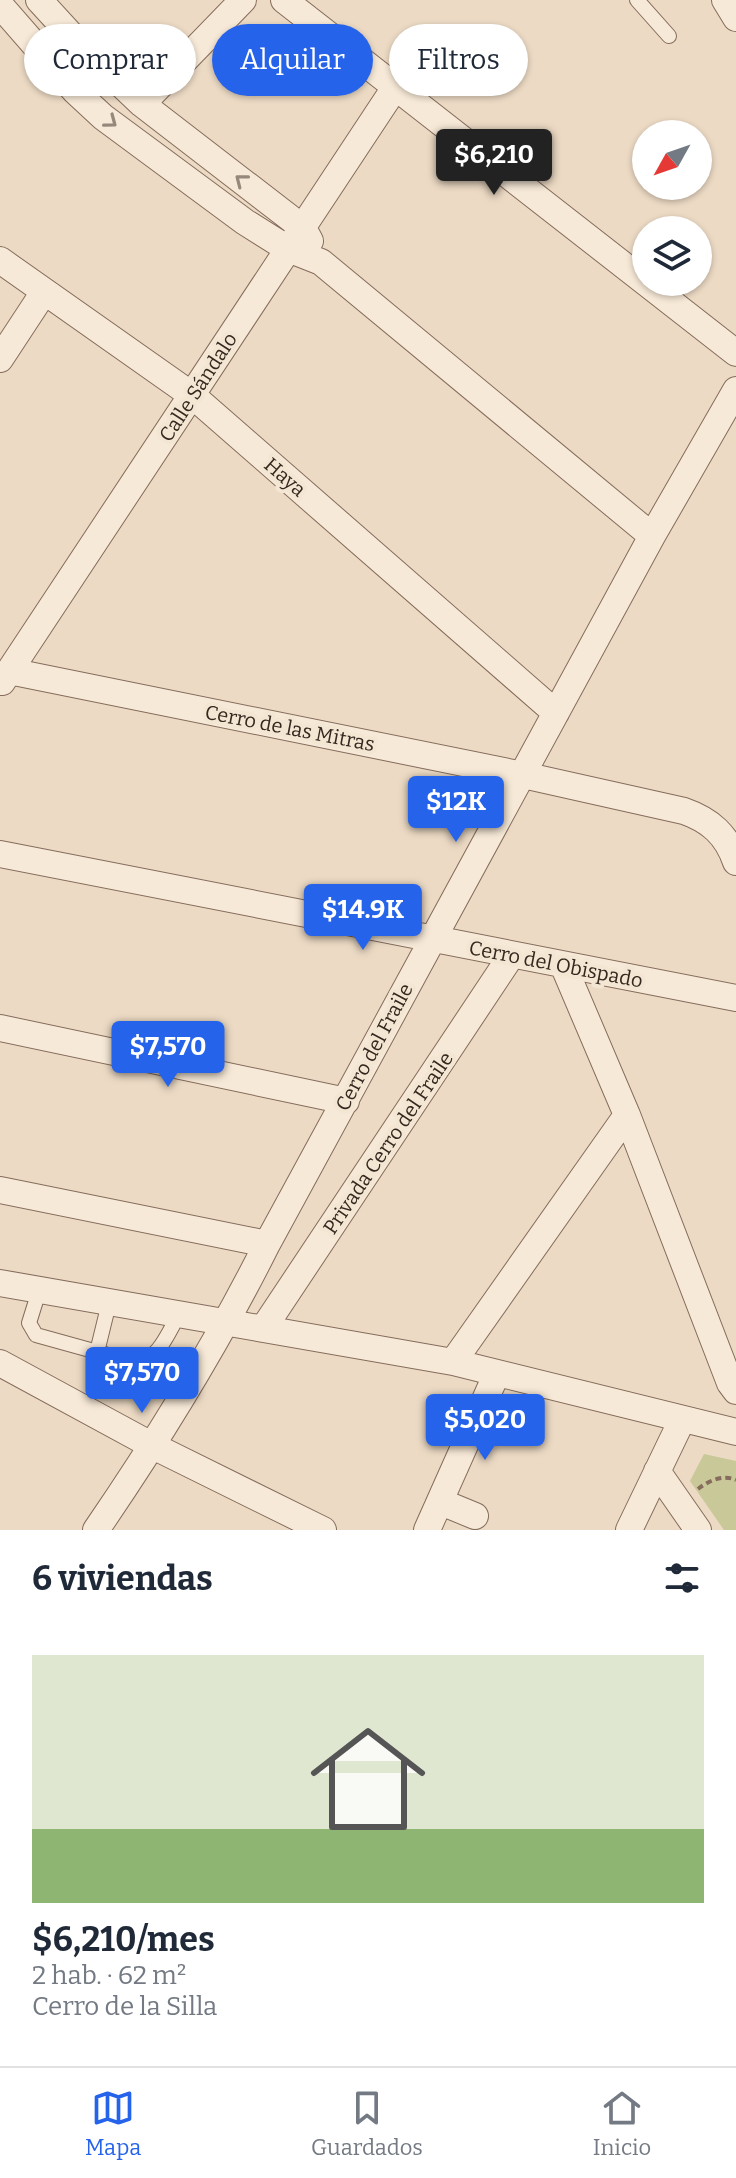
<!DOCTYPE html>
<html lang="es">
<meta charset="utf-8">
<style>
body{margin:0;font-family:Bitter,serif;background:#f2f2f3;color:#1f2937;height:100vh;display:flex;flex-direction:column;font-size:30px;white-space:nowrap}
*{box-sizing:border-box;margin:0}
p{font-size:26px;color:#747a83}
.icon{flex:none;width:44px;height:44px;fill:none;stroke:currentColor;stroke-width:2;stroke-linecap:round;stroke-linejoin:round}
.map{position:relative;height:1530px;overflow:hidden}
.drawer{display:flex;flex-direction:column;background:#fff;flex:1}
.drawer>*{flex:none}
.banner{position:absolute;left:24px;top:24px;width:688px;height:72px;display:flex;gap:16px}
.needle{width:52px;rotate:230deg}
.controls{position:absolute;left:632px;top:120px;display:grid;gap:16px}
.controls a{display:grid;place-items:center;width:80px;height:80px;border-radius:50%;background:#fff;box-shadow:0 2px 6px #0004;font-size:40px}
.price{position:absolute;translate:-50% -68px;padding:0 18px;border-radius:8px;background:#2563eb;color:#fff;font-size:26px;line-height:52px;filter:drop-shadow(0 2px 4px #0008)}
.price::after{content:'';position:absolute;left:50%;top:48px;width:24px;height:18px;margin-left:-12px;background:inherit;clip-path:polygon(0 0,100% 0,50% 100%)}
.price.on{background:#222;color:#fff}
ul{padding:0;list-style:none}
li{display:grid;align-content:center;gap:16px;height:424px;padding:0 32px}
li span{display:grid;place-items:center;height:248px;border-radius:0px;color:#555}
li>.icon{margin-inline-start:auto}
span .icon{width:144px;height:144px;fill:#fffc;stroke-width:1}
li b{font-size:34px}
h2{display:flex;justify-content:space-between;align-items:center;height:96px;padding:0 32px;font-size:34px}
.chip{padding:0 28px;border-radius:36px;background:#fff;box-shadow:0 2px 6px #0004;font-size:28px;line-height:72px}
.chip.on{background:#2563eb;color:#fff}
.menu{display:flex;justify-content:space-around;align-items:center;height:112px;border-top:2px solid #e0e1e3;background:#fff;font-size:22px;color:#747a83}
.menu a{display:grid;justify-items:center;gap:4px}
.menu .on{color:#2563eb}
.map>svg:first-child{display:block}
.green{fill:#c9c899}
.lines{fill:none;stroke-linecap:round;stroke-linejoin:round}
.lane-casing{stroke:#856c5c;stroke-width:16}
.street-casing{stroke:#856c5c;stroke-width:28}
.path{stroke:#856c5c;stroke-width:4;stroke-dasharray:6 4;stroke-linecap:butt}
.lane{stroke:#f7e9d7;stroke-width:14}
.street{stroke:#f7e9d7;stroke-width:26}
.oneway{stroke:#96887b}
.labels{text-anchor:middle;stroke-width:8;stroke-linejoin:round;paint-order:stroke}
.street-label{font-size:20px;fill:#36271f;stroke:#f3e6d3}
</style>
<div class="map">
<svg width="736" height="1530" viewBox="0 0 736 1530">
<rect width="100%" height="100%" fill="#ecdac4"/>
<path class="green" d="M704,1454L736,1461V1530H724L690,1481Z"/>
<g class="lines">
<defs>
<path id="lane" d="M637,0L669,36
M39,1291L29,1323L36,1335L137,1363C159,1358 167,1335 178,1316
M97,1352L109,1303"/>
<path id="street" d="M39,0L82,47L142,104L303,228L310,241
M284,0L736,353
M725,0L736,18
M0,5L75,91L103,117L245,222L288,249L321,262L652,536
M142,104L243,0
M0,260L193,396L556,713
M0,359L44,292
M9,671L523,775L684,811C710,820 727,835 736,862
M2,682L394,89
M0,854L736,998
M564,967L627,1115L730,1383L736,1391
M0,1028L346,1101
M0,1190L267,1244
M0,1283L453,1362L736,1432
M263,1329L511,956
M453,1362L627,1115
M0,1363L153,1446L323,1530
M657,1471L698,1530
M441,1502L475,1516
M96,1530C159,1438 217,1344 267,1244L652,536L736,390
M427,1530L497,1373
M629,1530L682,1420"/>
</defs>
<use href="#lane" class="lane-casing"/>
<use href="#street" class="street-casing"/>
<path class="path" d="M698,1489C708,1481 723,1474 736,1480"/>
<use href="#lane" class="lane"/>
<use href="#street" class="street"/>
</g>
<defs><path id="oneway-chevron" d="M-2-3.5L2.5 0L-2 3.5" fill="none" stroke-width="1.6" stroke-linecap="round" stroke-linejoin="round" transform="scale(2)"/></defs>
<g class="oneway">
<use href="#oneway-chevron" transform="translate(111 122) rotate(37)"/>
<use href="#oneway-chevron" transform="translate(241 180) rotate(-142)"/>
</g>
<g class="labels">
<g class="street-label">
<text transform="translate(198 387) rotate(-57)" y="7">Calle Sándalo</text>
<text transform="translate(285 477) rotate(41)" y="7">Haya</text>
<text transform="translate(290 728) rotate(11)" y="7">Cerro de las Mitras</text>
<text transform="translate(556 964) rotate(11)" y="7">Cerro del Obispado</text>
<text transform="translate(374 1047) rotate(-62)" y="7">Cerro del Fraile</text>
<text transform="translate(388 1143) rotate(-56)" y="7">Privada Cerro del Fraile</text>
</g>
</g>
</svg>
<div class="controls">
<a><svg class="needle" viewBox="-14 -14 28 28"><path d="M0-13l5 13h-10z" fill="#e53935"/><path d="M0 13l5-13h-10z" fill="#747a83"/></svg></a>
<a><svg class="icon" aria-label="layers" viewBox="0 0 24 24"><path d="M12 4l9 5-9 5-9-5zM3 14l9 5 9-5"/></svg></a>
</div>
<b class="price on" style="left:494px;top:197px">$6,210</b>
<b class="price" style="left:456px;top:844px">$12K</b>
<b class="price" style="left:363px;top:952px">$14.9K</b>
<b class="price" style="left:168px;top:1089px">$7,570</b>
<b class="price" style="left:142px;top:1415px">$7,570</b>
<b class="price" style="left:485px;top:1462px">$5,020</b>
<div class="banner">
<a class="chip">Comprar</a>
<a class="chip on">Alquilar</a>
<a class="chip">Filtros</a>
</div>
</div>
<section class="drawer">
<h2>6 viviendas<svg class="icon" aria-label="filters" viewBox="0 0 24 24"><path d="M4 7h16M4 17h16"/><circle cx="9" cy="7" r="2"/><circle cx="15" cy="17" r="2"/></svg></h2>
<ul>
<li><span style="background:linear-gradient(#dfe7d0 70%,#8fb573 0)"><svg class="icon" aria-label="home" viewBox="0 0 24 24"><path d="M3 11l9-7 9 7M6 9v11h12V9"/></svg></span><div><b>$6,210/mes</b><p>2 hab. · 62 m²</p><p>Cerro de la Silla</p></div></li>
</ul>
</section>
<nav class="menu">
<a class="on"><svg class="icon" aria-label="map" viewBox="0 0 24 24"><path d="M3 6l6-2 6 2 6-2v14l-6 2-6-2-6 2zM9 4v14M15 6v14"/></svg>Mapa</a>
<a><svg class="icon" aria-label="saved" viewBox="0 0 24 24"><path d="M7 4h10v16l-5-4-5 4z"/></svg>Guardados</a>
<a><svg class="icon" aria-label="home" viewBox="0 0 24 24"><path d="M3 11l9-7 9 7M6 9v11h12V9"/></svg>Inicio</a>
</nav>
